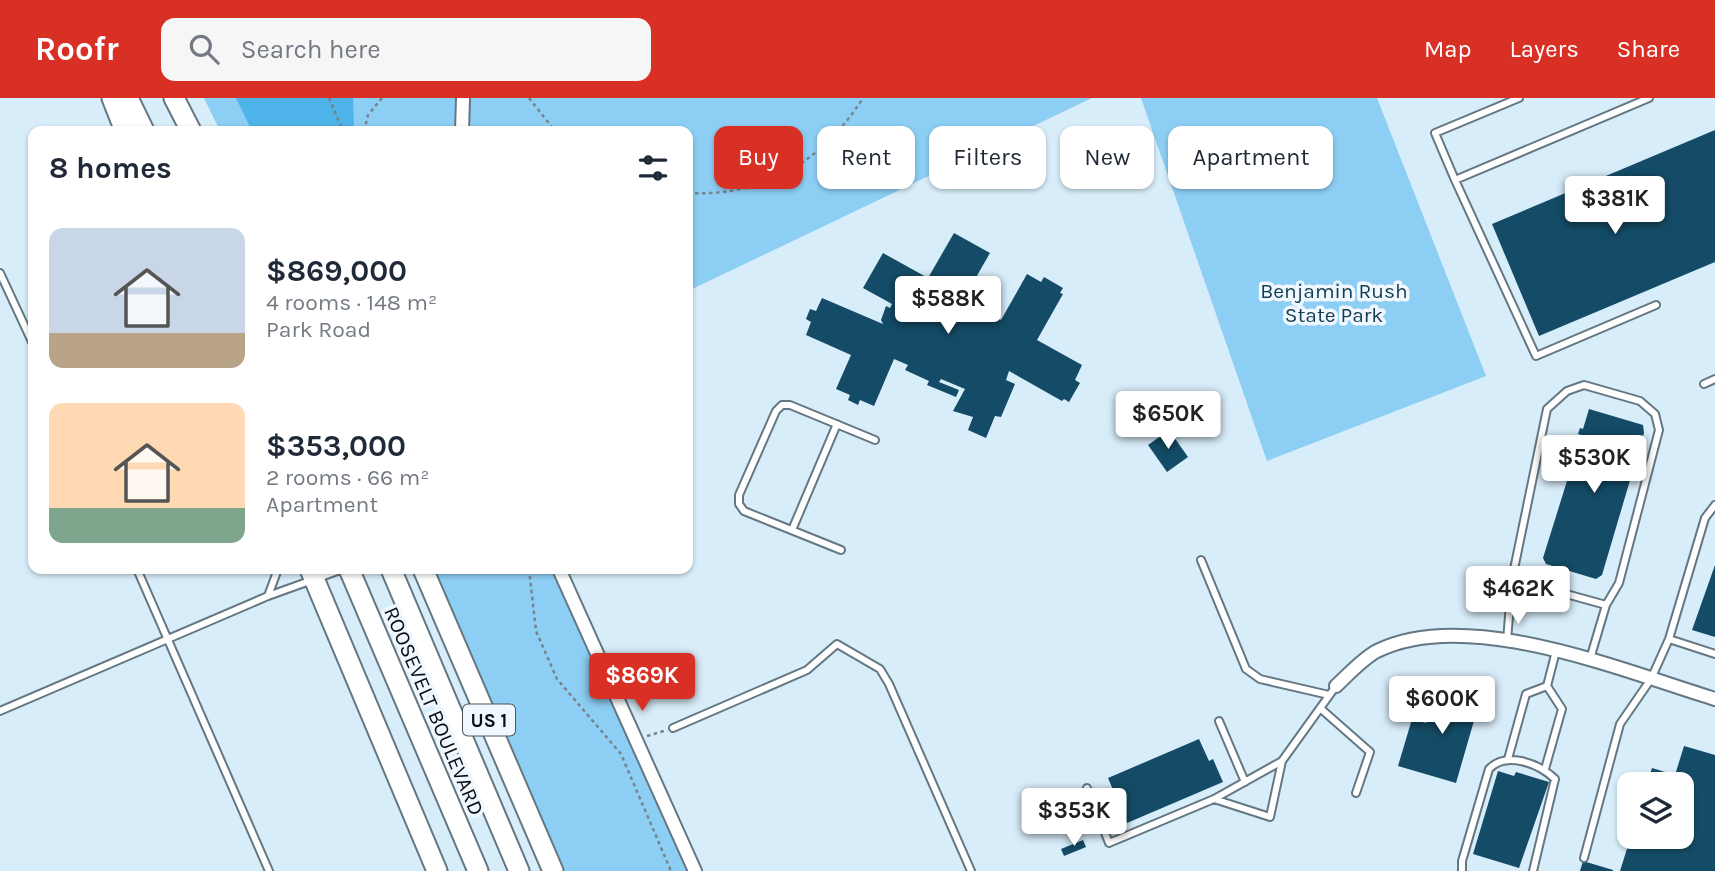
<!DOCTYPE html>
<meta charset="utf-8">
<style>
body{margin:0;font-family:Karla,sans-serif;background:#f6f6f7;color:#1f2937;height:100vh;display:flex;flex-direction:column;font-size:26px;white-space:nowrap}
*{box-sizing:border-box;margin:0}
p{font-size:23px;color:#747a83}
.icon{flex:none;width:38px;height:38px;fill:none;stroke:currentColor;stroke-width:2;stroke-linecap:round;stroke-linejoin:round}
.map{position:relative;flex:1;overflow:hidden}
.details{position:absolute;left:28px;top:28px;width:665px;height:448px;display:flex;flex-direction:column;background:#fff;border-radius:14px;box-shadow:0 2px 5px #0004}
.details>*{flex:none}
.top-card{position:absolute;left:714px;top:28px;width:665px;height:63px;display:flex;gap:14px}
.controls{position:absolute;left:1617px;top:674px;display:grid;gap:14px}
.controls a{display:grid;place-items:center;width:77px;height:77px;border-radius:14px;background:#fff;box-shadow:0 2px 5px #0004;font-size:35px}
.price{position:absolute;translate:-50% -60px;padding:0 16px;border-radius:7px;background:#fff;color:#222;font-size:23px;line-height:46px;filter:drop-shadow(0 2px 4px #0008)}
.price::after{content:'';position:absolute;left:50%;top:42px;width:21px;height:16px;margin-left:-10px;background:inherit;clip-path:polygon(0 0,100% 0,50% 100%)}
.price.on{background:#d93025;color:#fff}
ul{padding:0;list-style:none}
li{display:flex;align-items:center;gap:21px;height:175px;padding:0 21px}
li span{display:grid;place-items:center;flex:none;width:196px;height:140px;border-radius:14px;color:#555}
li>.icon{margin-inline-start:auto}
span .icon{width:84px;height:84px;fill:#fffc;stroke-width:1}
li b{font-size:30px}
h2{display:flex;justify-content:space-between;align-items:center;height:84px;padding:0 21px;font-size:30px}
.chip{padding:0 24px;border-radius:14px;background:#fff;box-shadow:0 2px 5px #0004;font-size:24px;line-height:63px}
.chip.on{background:#d93025;color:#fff}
header{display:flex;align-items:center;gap:42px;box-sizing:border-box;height:98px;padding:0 35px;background:#d93025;color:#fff}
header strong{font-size:33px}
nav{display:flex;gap:38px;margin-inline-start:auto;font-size:24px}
.search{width:490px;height:63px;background:#f6f6f7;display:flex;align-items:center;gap:18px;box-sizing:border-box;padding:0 24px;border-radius:14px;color:#747a83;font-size:26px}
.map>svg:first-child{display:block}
.green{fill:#8dcef4}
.forest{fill:#4eb3e8}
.building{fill:#144c67}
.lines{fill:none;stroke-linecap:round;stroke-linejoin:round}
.service-casing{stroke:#647782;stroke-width:10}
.minor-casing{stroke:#647782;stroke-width:16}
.trunk-casing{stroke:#647782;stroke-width:23}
.path{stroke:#76848d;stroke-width:2.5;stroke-dasharray:3.5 3.5;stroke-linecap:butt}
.service{stroke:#fff;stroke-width:6}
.minor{stroke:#fff;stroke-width:12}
.trunk{stroke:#fff;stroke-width:19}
.labels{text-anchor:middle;stroke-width:7;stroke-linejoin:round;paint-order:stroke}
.shield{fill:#f0f8fe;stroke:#4d5459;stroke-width:2}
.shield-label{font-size:19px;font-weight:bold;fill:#070d12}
.park-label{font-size:21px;fill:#103c52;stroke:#f0f8fe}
.street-label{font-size:21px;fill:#070d12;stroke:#f0f8fe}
</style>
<header>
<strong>Roofr</strong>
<div class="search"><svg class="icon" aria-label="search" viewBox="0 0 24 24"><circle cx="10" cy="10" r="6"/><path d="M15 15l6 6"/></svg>Search here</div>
<nav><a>Map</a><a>Layers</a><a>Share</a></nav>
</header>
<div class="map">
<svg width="1715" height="773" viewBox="0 0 1715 773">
<rect width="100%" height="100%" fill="#d8edfa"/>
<path class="green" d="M204,0H1092L688,193V33H220Z
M1141,0H1377L1486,278L1267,363Z
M421,471H568L692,773H560Z"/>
<path class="forest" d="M236,0H353L354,33H252Z"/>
<path class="building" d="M1715,32V164L1539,238L1492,126Z
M954,135L990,155L963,202L969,204L971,199L998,213L995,218L1001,222L1027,176L1041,184L1044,179L1063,190L1060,195L1063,196L1037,242L1082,267L1075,282L1080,285L1069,304L1064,301L1062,303L1009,273L1006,282L1015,286L1001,319L995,318L986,340L968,332L973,319L953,313L965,291L941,281L939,284L959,292L956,299L927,287L929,283L905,272L908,267L894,261L874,308L860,302L858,307L848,302L850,297L836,291L851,257L806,237L811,224L806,221L810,211L816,213L822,200L883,226L881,222L886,208L890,210L892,206L863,190L883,155L928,180Z
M1589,311L1643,327L1644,335L1602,477L1596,481L1546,466L1543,460L1567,383L1564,382L1566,376L1569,377L1581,337L1578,336L1580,330L1583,331Z
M1169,332L1188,359L1167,374L1148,347Z
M1715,467V539L1692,532Z
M1454,586L1482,595L1456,685L1398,668L1412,621L1426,625L1433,601L1439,598L1450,601Z
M1199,641L1209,663L1213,661L1223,684L1127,725L1108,680Z
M1684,648L1715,657V773H1620L1631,738H1682V686H1647L1652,670L1675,677Z
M1498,673L1514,678L1516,674L1549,684L1519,770L1473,756Z
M1083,742L1086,749L1064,758L1061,751Z
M1583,763L1613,772V773H1580Z"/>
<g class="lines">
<defs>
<path id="service" d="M1519,0L1435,35L1455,82L1649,0
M1455,82L1536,258L1656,207
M0,175L33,246
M1704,286L1715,281
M792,432L837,326
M841,452L744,413L739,406V397L776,313L782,307H790L875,342
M1201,462L1246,571L1260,581L1329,597
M137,471L269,773
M278,471L268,498L343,471
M1512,481L1547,311L1567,293L1584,287L1640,303L1655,316L1659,332L1619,485L1606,507
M1669,541L1715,556
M1507,543L1512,481L1606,507L1590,561
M1320,610L1370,654L1356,695
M0,613L268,498
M1219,623L1245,684
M673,630L807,572L837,546L880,571L889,586L971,773
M1508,661L1526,596L1547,588L1556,553
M1545,671L1562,611L1547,588
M1087,690L1109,745L1214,701L1270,719L1282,663L1336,588
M1214,701L1282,663
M1584,760L1620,626L1651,581L1669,541L1705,420L1715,407
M1462,773V763L1489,671C1506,653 1538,665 1555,681L1533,773"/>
<path id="minor" d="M462,33L463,0
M559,471L695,773
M1336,588C1348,577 1362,561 1377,553C1467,508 1623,573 1715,601"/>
<path id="trunk" d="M112,0L125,33
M128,0L144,33
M174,0L191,33
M310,471L437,773
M349,471L478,773
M391,471L519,773
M423,471L553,773"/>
</defs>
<use href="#service" class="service-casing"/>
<use href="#minor" class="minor-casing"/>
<use href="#trunk" class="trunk-casing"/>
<path class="path" d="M329,0L343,33
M529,0L555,33
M364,33L368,17L382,0
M688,95C764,99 823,63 863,0
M529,471L536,533L557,581L621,656L671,773
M647,638L664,633"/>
<use href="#service" class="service"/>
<use href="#minor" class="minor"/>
<use href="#trunk" class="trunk"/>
</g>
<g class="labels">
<rect class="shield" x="463" y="606.5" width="52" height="31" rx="5"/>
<g class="shield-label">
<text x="489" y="629">US 1</text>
</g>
<g class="park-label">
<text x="1334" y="200">Benjamin Rush<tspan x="1334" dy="24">State Park</tspan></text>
</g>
<g class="street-label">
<text transform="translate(434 613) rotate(67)" y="7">ROOSEVELT BOULEVARD</text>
</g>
</g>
</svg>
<div class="controls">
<a><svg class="icon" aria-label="layers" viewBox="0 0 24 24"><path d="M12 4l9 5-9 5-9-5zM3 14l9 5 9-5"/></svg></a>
</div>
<b class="price" style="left:1615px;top:138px">$381K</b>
<b class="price" style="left:948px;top:238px">$588K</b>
<b class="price" style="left:1168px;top:353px">$650K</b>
<b class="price" style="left:1594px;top:397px">$530K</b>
<b class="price" style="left:1518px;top:528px">$462K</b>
<b class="price on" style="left:642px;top:615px">$869K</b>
<b class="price" style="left:1442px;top:638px">$600K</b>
<b class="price" style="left:1074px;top:750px">$353K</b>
<div class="top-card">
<a class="chip on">Buy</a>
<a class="chip">Rent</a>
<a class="chip">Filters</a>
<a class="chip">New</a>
<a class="chip">Apartment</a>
</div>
<section class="details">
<h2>8 homes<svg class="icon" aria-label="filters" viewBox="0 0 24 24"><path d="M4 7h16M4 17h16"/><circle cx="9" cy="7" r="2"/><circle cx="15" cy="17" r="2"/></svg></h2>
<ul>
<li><span style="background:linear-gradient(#c9d6e8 75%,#b9a48a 0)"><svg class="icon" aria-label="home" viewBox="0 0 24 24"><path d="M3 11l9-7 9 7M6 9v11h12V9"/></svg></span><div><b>$869,000</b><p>4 rooms · 148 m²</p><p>Park Road</p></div></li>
<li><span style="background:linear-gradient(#ffd9b3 75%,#7fa58c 0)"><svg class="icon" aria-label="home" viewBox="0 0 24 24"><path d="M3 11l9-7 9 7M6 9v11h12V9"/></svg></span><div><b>$353,000</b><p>2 rooms · 66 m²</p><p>Apartment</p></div></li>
</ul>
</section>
</div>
